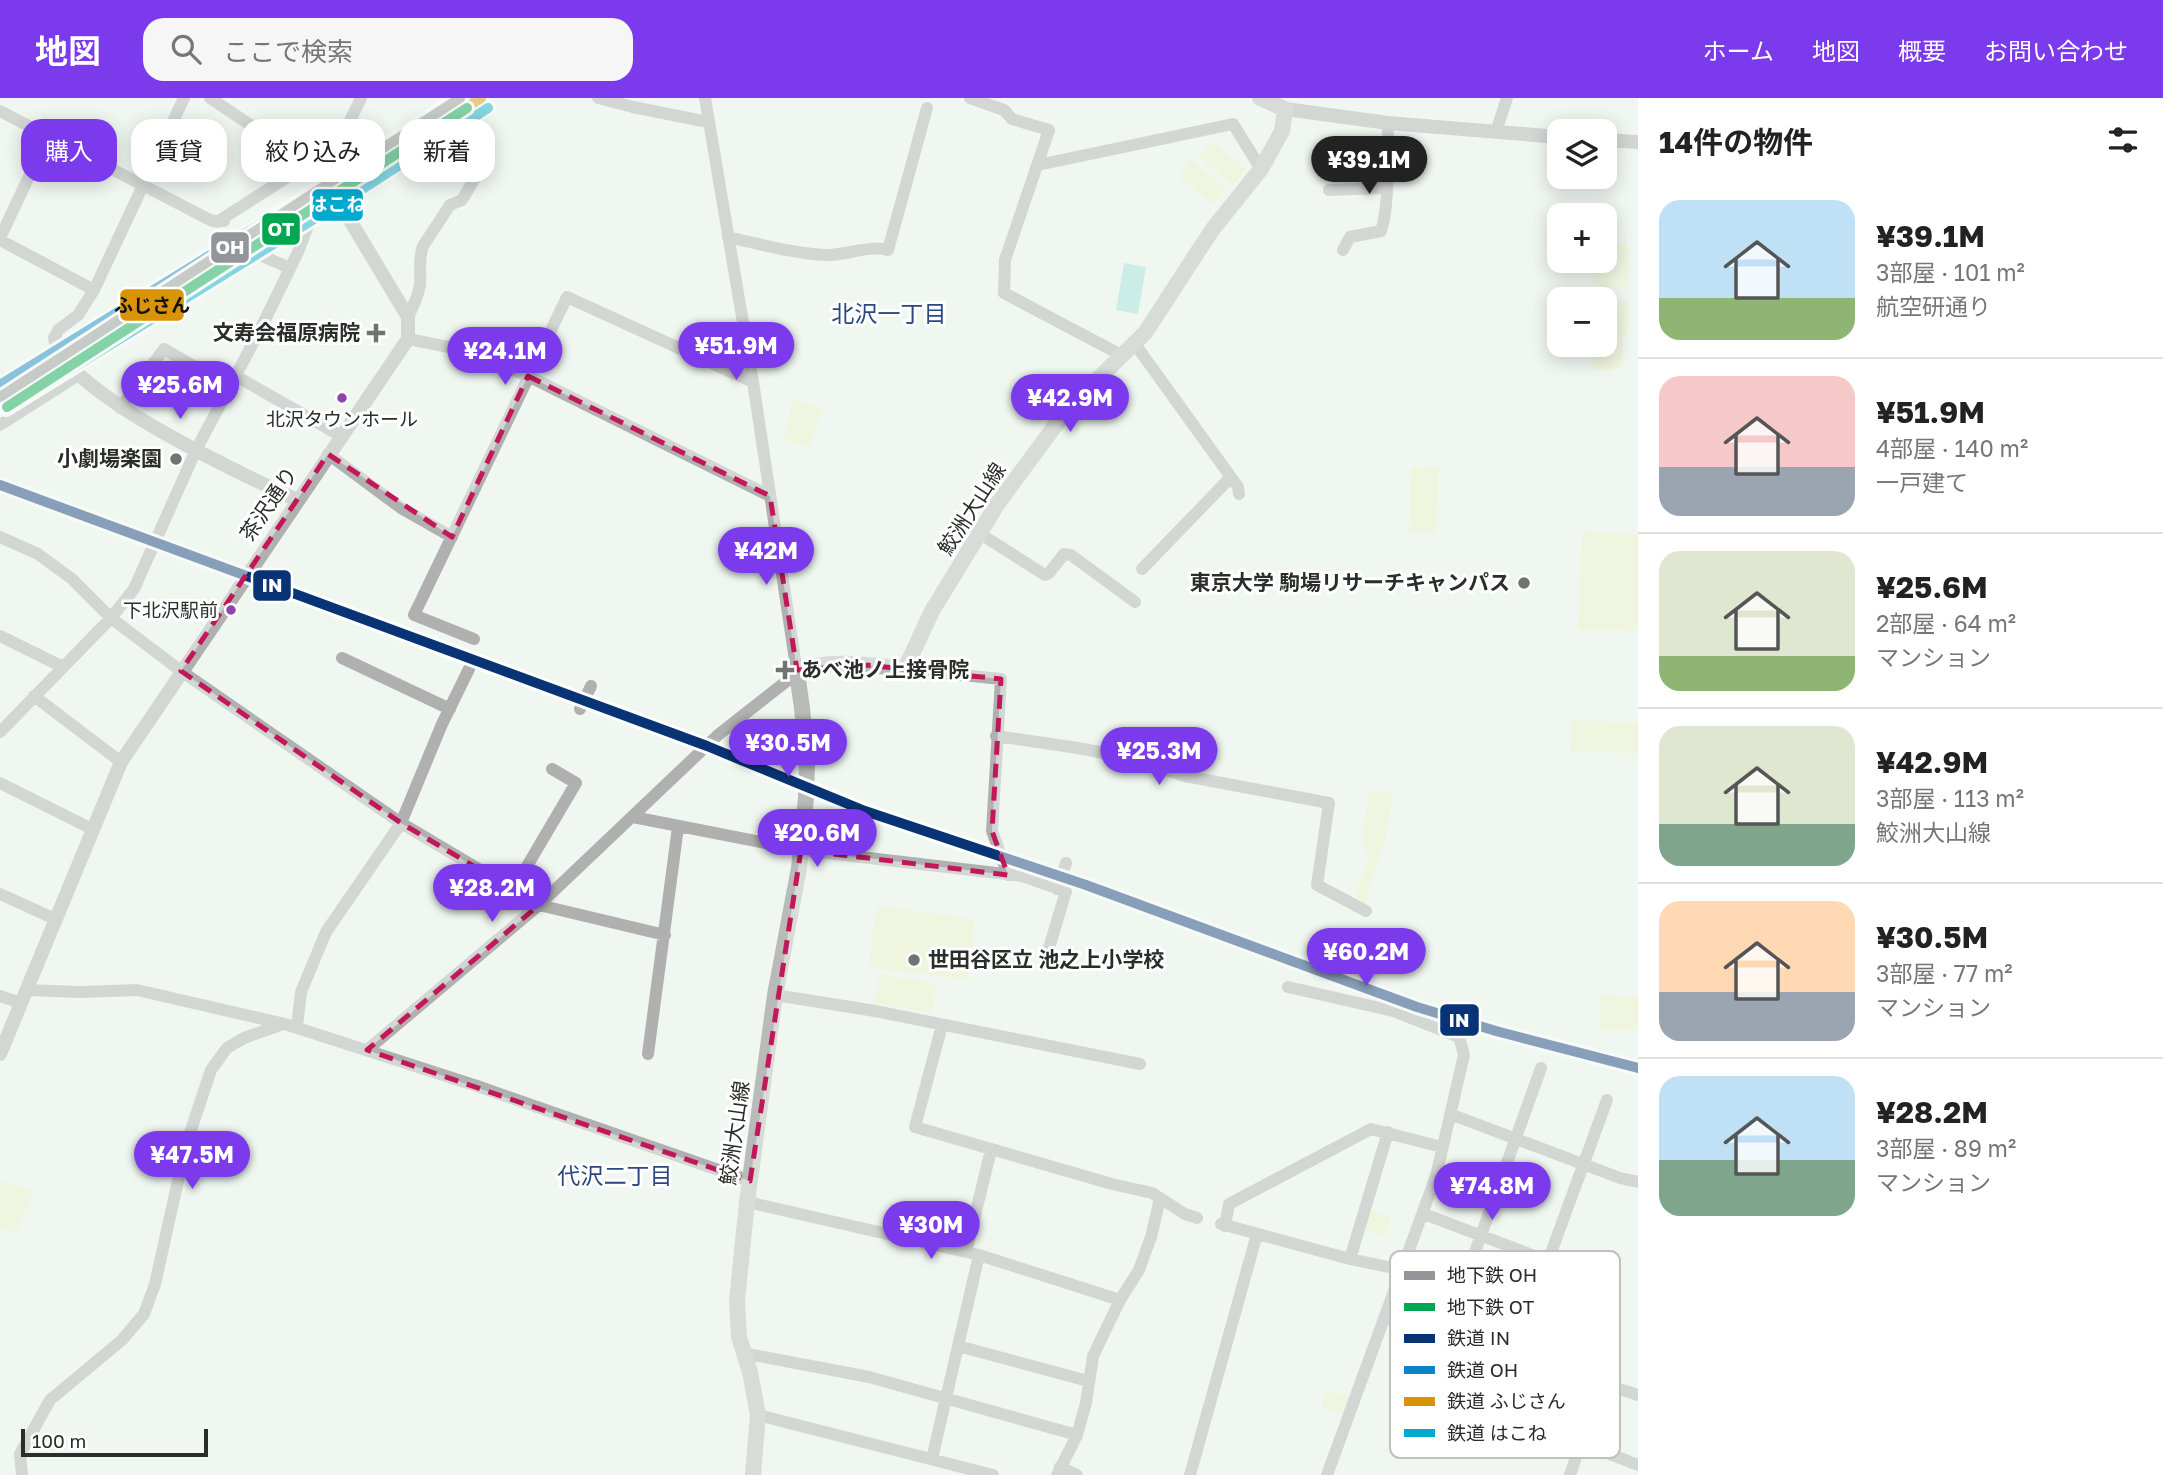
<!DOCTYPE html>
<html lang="ja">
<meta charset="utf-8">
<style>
body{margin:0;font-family:"Golos Text","Noto Sans JP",sans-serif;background:#f6f6f6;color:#222;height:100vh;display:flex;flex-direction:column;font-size:26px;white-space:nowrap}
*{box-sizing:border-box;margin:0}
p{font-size:23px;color:#767676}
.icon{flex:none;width:38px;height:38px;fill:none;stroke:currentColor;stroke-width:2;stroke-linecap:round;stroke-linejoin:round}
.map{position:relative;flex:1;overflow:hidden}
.panel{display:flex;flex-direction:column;background:#fff;width:525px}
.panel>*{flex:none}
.banner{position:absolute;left:21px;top:21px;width:665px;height:63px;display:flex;gap:14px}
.controls{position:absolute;left:1547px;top:21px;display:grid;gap:14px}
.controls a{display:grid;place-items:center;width:70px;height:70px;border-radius:14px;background:#fff;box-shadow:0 4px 18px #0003;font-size:35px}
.scale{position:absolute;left:21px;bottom:18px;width:187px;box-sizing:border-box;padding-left:7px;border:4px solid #292e2a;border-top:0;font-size:19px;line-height:24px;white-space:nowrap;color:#292e2a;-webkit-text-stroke:5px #fff;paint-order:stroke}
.price{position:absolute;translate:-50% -60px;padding:0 16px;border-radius:24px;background:#7c3aed;color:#fff;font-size:23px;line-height:46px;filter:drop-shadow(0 2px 4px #0008)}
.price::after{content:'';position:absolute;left:50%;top:42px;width:21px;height:16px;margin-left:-10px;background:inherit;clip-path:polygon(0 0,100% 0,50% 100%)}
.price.on{background:#222;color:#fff}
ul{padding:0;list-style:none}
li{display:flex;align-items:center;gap:21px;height:175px;padding:0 21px}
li+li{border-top:2px solid #e0e0e0}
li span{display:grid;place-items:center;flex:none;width:196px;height:140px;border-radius:21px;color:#555}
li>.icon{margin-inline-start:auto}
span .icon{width:84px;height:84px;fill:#fffc;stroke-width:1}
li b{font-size:30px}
h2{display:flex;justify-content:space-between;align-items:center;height:84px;padding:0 21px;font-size:30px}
.chip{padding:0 24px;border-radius:21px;background:#fff;box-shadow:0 4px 18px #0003;font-size:24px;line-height:63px}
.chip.on{background:#7c3aed;color:#fff}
header{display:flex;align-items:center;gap:42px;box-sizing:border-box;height:98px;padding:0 35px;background:#7c3aed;color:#fff}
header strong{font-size:33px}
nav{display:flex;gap:38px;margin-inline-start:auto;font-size:24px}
.search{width:490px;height:63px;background:#f6f6f6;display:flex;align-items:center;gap:18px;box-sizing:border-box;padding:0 24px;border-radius:21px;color:#767676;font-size:26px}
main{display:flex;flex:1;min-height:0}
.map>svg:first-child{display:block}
.green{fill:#eff1cc}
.water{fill:#a1dedc}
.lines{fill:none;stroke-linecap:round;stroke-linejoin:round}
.minor{stroke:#afb0af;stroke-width:12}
.tertiary{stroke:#afb0af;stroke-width:14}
.secondary{stroke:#b8bbb7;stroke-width:16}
.rail-1-casing{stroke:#fff;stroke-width:16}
.rail-2-casing{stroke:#fff;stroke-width:16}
.rail-3-casing{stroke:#fff;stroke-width:16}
.rail-4-casing{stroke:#fff;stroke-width:16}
.rail-1{stroke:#083476;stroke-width:10}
.rail-2{stroke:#0d82c7;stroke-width:10}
.rail-3{stroke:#d89406;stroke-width:10}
.rail-4{stroke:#00a9ce;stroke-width:10}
.metro-1-casing{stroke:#fff;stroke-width:16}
.metro-2-casing{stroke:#fff;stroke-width:16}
.metro-1{stroke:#939598;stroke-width:10}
.metro-2{stroke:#00a650;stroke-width:10}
.marked{fill:none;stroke:#c2185b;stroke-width:5;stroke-dasharray:14 9;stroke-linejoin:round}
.poi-dot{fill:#6f7470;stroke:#fff;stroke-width:2.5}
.bus-dot{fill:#8e44ad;stroke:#fff;stroke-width:2.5}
.labels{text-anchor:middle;stroke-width:6;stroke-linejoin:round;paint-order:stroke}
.bus-label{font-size:19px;fill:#292e2a;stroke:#fff}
.poi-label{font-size:21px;font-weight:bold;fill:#292e2a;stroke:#fff;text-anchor:end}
.street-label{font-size:21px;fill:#292e2a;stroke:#fff}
.neighbourhood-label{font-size:23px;fill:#2b4880;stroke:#fff}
.key{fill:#fff;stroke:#bfc0bf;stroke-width:2}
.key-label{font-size:19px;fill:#292e2a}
.line-badge{stroke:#fff;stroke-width:2.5}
.badge-label{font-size:19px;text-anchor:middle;font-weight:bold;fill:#fff}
.pale-badge-label{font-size:19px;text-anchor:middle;font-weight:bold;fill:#111}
</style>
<header>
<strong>地図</strong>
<div class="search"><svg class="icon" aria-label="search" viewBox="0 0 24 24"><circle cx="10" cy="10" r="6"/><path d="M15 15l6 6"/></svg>ここで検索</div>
<nav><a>ホーム</a><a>地図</a><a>概要</a><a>お問い合わせ</a></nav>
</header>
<main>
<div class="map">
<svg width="1638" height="1377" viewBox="0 0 1638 1377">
<rect width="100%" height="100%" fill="#f0f7f1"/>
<path class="green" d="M1211,43L1246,71L1233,87L1198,59Z
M1332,59L1383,62L1382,84L1378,88L1337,85L1335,78L1332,77Z
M1191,62L1226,90L1213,106L1178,78Z
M1605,144L1627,146L1629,150V185L1625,189L1599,190L1593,186L1594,163H1605Z
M1599,201L1626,203L1629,208L1628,232L1623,238L1622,266L1614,272H1594L1591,269L1592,247H1605V201Z
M793,302L823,310L809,348L784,342Z
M1411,369L1439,370L1436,436L1409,435Z
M1582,434L1638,436V533L1578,531Z
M1572,622L1638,625V656L1570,653Z
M1369,692L1393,696L1385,742L1364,808L1352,806L1369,761L1362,745Z
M876,808L975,821L967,882L869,869Z
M1376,842L1389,843L1383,864L1386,880L1363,873Z
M880,876L937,886L932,915L874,905Z
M1601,898L1638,899V933L1599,931Z
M0,1082L33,1093L16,1136L0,1129Z
M1367,1112L1391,1119L1385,1138L1361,1132Z
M1327,1291L1350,1299L1344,1317L1321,1309Z"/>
<path class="water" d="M1124,165L1146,169L1138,216L1116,212Z"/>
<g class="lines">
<path class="minor" d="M210,0L324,76
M598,0L633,9L708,24
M970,0L1004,12L1012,21L1049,32L1005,162L1004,195L1123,258
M0,13L212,123H224
M1496,34L1507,0
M1038,67L1233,26L1261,71
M1329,92L1386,90
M339,104L324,76L361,0
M217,124L308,66
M728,139C760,146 794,156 827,157C848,157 868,147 888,152L927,10
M0,140L48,38
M0,142L94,192
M1343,152L1350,139L1381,133C1390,107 1387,54 1388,25
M255,155L290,170
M55,239L58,232L78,217L94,192L184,0
M408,241L469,253L528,278L770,398
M1135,246L1238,389L1239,396
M236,278L341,338
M120,310L164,251L230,289
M0,327L77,278
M328,356L401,410L452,439
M979,435L1045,477L1049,475L1064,456L1071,457L1135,504
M0,439L38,456L72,481L111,520L181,573L401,725L539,807L665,837
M1142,471L1230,380
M0,538L63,569
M474,541L414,517L567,199L753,284
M342,560L450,611
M905,571L1001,581L992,733L1008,777
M34,598L121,664
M580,611L591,588
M0,634L111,520L134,491L196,352L260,232L298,154L311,120L471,29C478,40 488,52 484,65L462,102L450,107L423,148C418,161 421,174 420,187C418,199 413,209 408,219
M996,638L1078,650L1126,659L1185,678L1329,705L1317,787L1366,813
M0,685L92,731
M633,719L801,752L1022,778L1066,793L1044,867
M1057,791L1066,765
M513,792L576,685L552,671
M0,796L55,821
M1288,889L1393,913L1459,939L1464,957L1436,1078L1327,1377
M26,892L81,894L137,892L285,926L477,988L750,1083
M775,897L875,913L1140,966
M0,898L21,905
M942,927L915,1029L1112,1086L1152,1095L1185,1116L1197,1120
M297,929L301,894L326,834L401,725L442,626L469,571
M367,952L539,807L718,637L797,575L753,284L705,0
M648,956L678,729
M1450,1016L1620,1080L1638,1084
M747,1104L979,1157L1120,1202
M1424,1116L1548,1163L1607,1002
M1221,1126L1350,1161L1403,1172
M1225,1128L1229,1106L1371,1031L1442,1049
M966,1154L991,1052
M1350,1161L1388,1034
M1385,1220L1424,1233L1446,1235L1638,1297
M1446,1235L1541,970
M958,1248L1088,1283
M743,1255L869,1279L1077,1337
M758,1317L993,1377
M1581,1345L1638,1367
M932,1361L979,1157
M1060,1369L1077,1377
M22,1377L20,1356L50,1302L122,1242L144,1216L155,1186L186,1047L211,972L227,950L244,940L283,926
M1057,1377L1077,1337L1086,1305L1093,1258L1120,1202L1139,1172L1151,1139L1160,1101
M1190,1377L1257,1136
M1570,1377L1601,1286"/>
<path class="tertiary" d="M1285,11L1388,25L1559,39
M1605,42L1638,44
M55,239C56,291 250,380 297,402
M0,956L121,664L408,241V219L339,104"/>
<path class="secondary" d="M753,1377L758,1317L750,1274L739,1239L737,1203L747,1104L775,897L799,770L806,700L807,664L802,610L797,575C819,559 878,568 905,571L932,513L998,405L1069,309L1145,235L1212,132L1261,71L1282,33L1285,11L1260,0"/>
<defs>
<path id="rail-1" d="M0,387L707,648L865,713L1086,787L1417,909L1496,933L1638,970"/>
<path id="rail-2" d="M0,287L340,77L459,0"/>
<path id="rail-3" d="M0,301L347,87L481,0"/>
<path id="rail-4" d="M6,311L353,97L488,10"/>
</defs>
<use href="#rail-1" class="rail-1-casing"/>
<use href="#rail-2" class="rail-2-casing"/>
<use href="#rail-3" class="rail-3-casing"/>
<use href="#rail-4" class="rail-4-casing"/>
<use href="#rail-1" class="rail-1"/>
<use href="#rail-2" class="rail-2"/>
<use href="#rail-3" class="rail-3"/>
<use href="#rail-4" class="rail-4"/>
<defs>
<path id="metro-1" d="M0,299L460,0"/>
<path id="metro-2" d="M7,309L467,10"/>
</defs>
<use href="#metro-1" class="metro-1-casing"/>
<use href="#metro-2" class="metro-2-casing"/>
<use href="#metro-1" class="metro-1"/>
<use href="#metro-2" class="metro-2"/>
</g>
<path d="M0 0H1638V1377H0ZM528,278L770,398L797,572L866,567L1001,581L992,733L1008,777L801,752L750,1083L367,952L539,807L401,725L181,573L328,356L452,439Z" fill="#f0f7f1" fill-opacity=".55" fill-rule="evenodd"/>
<path class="marked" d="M528,278L770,398L797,572L866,567L1001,581L992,733L1008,777L801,752L750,1083L367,952L539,807L401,725L181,573L328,356L452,439Z"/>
<g class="poi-dot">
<path d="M372.5 224.5h7v7h7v7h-7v7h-7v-7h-7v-7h7z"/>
<circle cx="176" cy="361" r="7"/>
<circle cx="1524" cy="485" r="7"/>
<path d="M781.5 561.5h7v7h7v7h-7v7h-7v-7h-7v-7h7z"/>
<circle cx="914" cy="862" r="7"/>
</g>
<g class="bus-dot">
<circle cx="342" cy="300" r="6"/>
<circle cx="231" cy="512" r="6"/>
</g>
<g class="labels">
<g class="bus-label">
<text x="342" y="328">北沢タウンホール</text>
<text x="218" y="519" text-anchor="end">下北沢駅前</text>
</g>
<g class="poi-label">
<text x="360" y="242">文寿会福原病院</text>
<text x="162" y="368">小劇場楽園</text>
<text x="1510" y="492">東京大学 駒場リサーチキャンパス</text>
<text x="801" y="579" text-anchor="start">あべ池ノ上接骨院</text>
<text x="928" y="869" text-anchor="start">世田谷区立 池之上小学校</text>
</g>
<g class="street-label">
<text transform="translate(269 406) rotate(-56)" y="7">茶沢通り</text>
<text transform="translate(972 411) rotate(-57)" y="7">鮫洲大山線</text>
<text transform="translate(735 1035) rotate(-82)" y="7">鮫洲大山線</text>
</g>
<g class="neighbourhood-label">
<text x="889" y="224">北沢一丁目</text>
<text x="615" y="1086">代沢二丁目</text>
</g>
</g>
<rect x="1390" y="1153" width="230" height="207" rx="10" class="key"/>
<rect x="1404" y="1173" width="31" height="9" fill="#939598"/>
<rect x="1404" y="1205" width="31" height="8" fill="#00a650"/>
<rect x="1404" y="1236" width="31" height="9" fill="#083476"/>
<rect x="1404" y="1268" width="31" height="8" fill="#0d82c7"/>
<rect x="1404" y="1299" width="31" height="9" fill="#d89406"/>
<rect x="1404" y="1331" width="31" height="8" fill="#00a9ce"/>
<g class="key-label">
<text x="1447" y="1184">地下鉄 OH</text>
<text x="1447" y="1216">地下鉄 OT</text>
<text x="1447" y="1247">鉄道 IN</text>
<text x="1447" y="1279">鉄道 OH</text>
<text x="1447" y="1310">鉄道 ふじさん</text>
<text x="1447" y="1342">鉄道 はこね</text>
</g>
<g class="line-badge">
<rect x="311" y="90" width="53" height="34" rx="7" fill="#00a9ce"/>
<rect x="261" y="114" width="40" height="34" rx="7" fill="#00a650"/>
<rect x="210" y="133" width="40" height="33" rx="7" fill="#939598"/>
<rect x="119" y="190" width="66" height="34" rx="7" fill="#d89406"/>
<rect x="252" y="471" width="40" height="33" rx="7" fill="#083476"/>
<rect x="1439" y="905" width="41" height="34" rx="7" fill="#083476"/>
</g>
<g class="badge-label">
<text x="337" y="113">はこね</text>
<text x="281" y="138">OT</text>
<text x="230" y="156">OH</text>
<text x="272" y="494">IN</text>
<text x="1459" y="929">IN</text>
</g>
<g class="pale-badge-label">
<text x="152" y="214">ふじさん</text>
</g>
</svg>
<div class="controls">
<a><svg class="icon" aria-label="layers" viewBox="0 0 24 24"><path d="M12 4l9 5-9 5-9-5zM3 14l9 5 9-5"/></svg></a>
<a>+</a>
<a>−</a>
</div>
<div class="scale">100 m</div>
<b class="price on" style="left:1369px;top:98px">¥39.1M</b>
<b class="price" style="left:736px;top:284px">¥51.9M</b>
<b class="price" style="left:505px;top:289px">¥24.1M</b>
<b class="price" style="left:180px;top:323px">¥25.6M</b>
<b class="price" style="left:1070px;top:336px">¥42.9M</b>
<b class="price" style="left:766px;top:489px">¥42M</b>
<b class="price" style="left:788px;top:681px">¥30.5M</b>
<b class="price" style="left:1159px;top:689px">¥25.3M</b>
<b class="price" style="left:817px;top:771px">¥20.6M</b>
<b class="price" style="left:492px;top:826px">¥28.2M</b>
<b class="price" style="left:1366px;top:890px">¥60.2M</b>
<b class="price" style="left:192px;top:1093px">¥47.5M</b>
<b class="price" style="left:1492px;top:1124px">¥74.8M</b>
<b class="price" style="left:931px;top:1163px">¥30M</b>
<div class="banner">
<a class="chip on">購入</a>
<a class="chip">賃貸</a>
<a class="chip">絞り込み</a>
<a class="chip">新着</a>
</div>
</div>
<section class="panel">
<h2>14件の物件<svg class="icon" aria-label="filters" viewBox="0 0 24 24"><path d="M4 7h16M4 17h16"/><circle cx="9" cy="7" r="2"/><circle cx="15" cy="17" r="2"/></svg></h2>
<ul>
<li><span style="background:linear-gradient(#bfe0f5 70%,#8fb573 0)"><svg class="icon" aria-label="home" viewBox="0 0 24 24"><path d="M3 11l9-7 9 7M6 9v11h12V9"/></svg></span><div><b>¥39.1M</b><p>3部屋 · 101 m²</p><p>航空研通り</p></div></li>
<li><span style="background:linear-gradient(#f6c9c9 65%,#9aa5b1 0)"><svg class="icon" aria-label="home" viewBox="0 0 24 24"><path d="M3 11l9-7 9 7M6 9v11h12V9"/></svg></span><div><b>¥51.9M</b><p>4部屋 · 140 m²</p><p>一戸建て</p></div></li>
<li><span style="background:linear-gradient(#dfe7d0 75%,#8fb573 0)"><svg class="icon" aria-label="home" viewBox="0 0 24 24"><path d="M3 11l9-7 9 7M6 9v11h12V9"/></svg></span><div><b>¥25.6M</b><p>2部屋 · 64 m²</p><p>マンション</p></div></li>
<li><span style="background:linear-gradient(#dfe7d0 70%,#7fa58c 0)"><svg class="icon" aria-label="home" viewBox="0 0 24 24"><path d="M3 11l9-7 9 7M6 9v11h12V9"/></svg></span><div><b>¥42.9M</b><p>3部屋 · 113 m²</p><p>鮫洲大山線</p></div></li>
<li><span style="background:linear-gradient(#ffd9b3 65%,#9aa5b1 0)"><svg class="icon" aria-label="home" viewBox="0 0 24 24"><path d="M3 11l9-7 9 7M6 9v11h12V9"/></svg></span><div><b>¥30.5M</b><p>3部屋 · 77 m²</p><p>マンション</p></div></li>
<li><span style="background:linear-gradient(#bfe0f5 60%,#7fa58c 0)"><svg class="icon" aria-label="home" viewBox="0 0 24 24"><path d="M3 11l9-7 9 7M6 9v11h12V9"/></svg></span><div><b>¥28.2M</b><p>3部屋 · 89 m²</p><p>マンション</p></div></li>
</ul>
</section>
</main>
